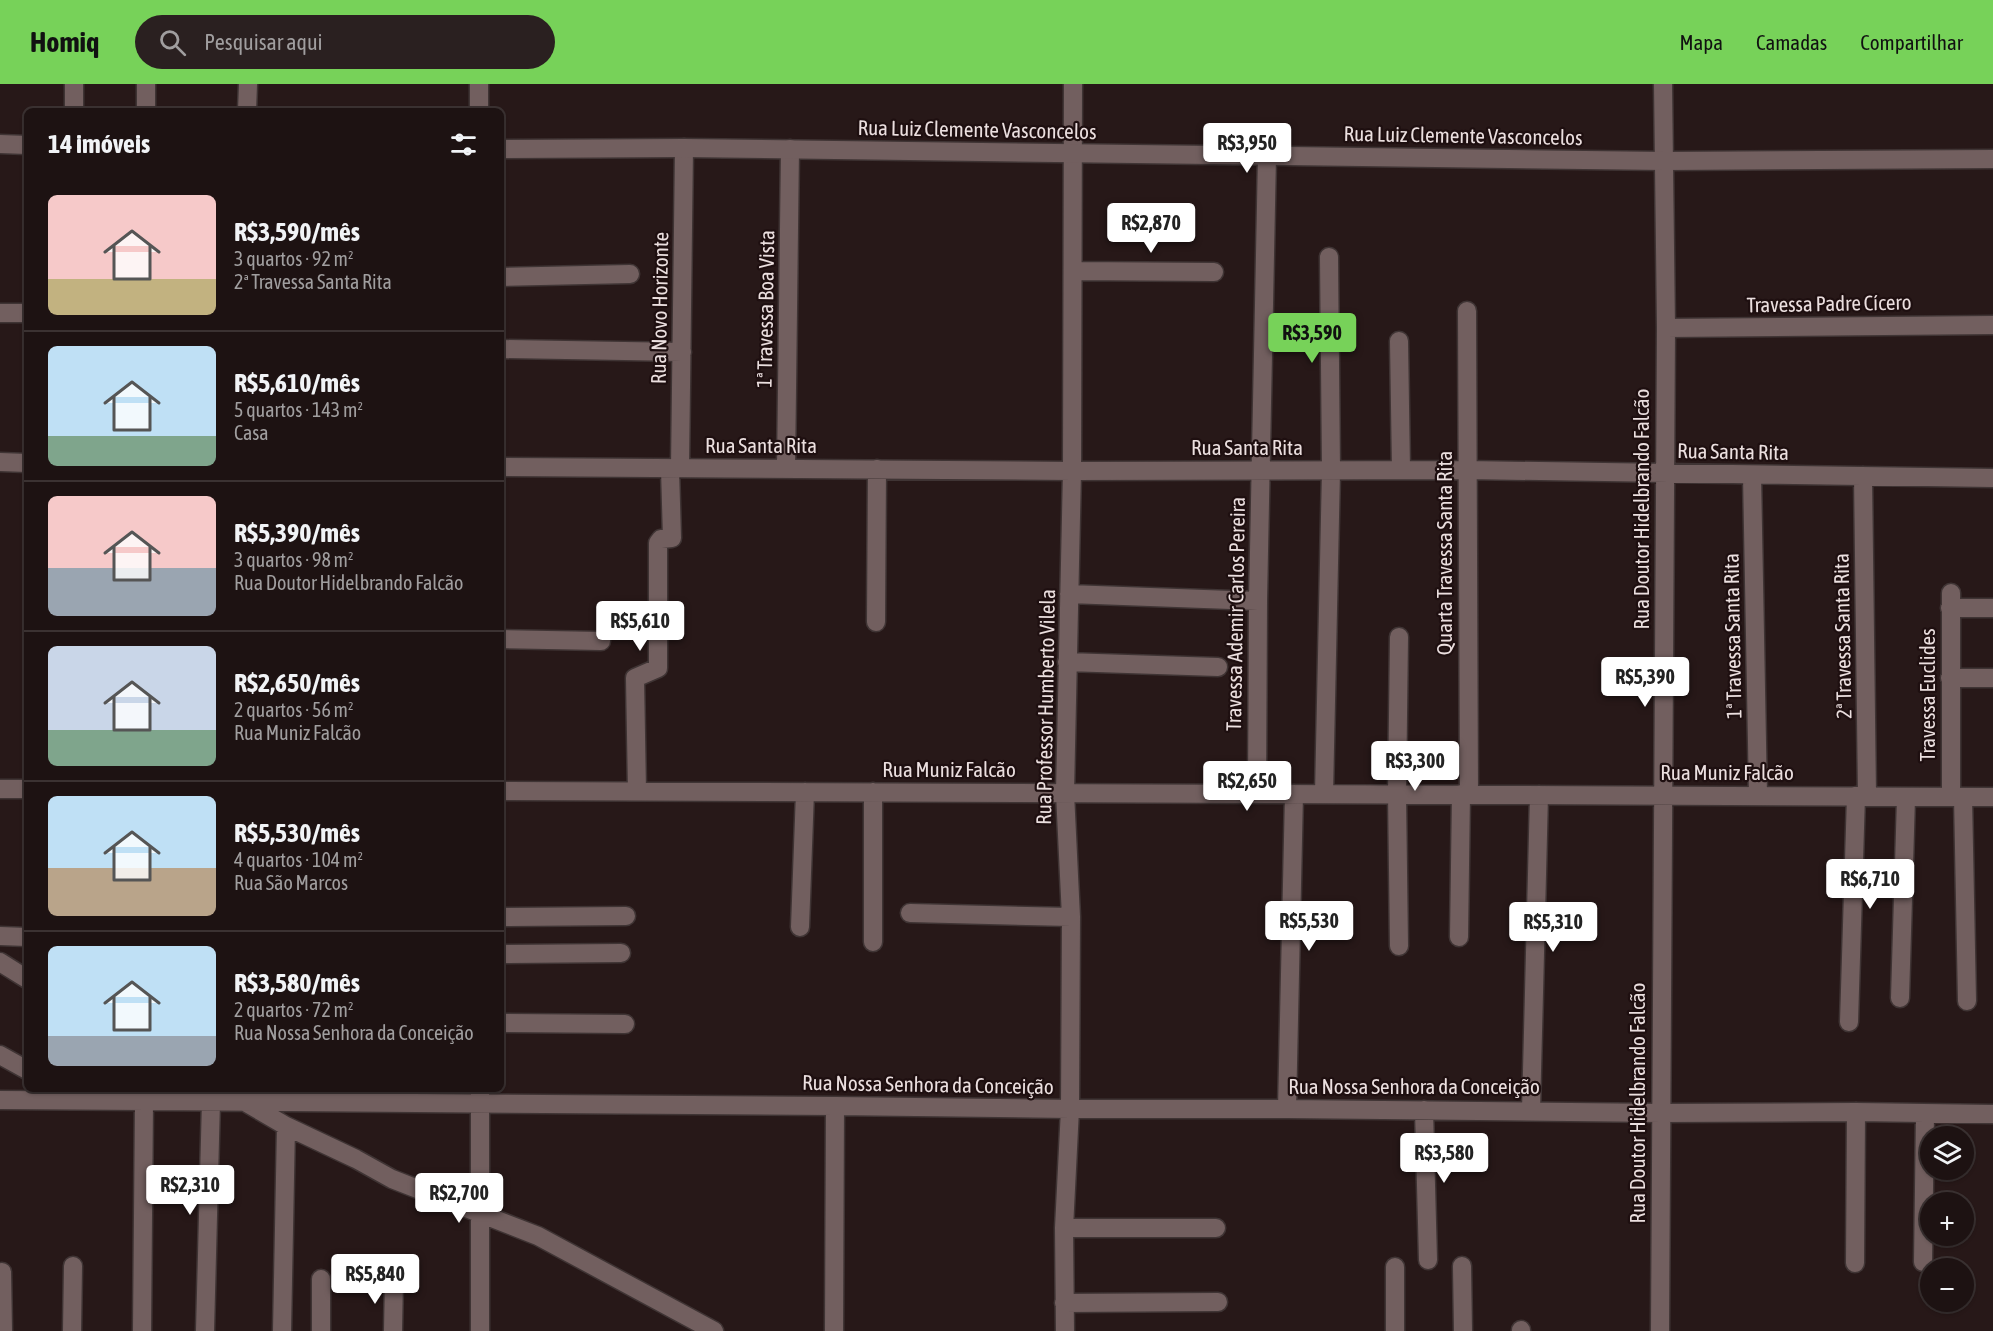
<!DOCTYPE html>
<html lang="pt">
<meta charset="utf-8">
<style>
body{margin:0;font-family:"Asap Condensed",sans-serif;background:#2a2020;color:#f1f3f6;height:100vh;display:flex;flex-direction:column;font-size:22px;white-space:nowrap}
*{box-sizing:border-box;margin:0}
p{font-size:20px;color:#a09e9f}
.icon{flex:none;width:33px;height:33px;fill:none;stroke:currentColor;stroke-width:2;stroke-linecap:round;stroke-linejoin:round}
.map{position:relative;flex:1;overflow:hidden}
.drawer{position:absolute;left:24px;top:24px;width:480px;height:984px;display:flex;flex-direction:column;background:#1d1212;border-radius:9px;box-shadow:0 2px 4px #0004,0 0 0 2px #3b3232}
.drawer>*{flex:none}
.fabs{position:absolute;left:1920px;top:1042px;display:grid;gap:12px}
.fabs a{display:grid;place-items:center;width:54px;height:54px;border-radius:50%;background:#1d1212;box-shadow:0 2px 4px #0004,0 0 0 2px #3b3232;font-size:30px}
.price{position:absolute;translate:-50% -51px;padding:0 14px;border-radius:6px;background:#fff;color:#222;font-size:20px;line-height:39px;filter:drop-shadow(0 2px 3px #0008)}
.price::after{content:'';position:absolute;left:50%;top:36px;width:18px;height:14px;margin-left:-9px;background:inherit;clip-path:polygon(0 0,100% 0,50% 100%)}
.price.selected{background:#77d259;color:#111}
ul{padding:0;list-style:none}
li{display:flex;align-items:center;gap:18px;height:150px;padding:0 24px}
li+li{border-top:2px solid #3b3232}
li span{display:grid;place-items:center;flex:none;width:168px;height:120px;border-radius:9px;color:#555}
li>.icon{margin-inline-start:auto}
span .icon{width:72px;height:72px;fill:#fffc;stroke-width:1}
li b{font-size:26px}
h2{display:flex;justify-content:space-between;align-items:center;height:72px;padding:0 24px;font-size:26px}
header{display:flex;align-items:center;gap:36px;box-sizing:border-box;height:84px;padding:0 30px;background:#77d259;color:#111}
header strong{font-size:28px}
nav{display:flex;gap:33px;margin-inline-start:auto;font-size:21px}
.search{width:420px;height:54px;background:#2a2020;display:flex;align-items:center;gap:15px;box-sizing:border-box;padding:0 21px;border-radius:33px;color:#a09e9f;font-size:22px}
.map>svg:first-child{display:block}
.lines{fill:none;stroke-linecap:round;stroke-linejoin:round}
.minor-casing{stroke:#3f3434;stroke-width:21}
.tertiary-casing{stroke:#3f3434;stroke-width:21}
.minor{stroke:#725f5f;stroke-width:18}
.tertiary{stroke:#725f5f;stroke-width:18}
.labels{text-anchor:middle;stroke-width:4.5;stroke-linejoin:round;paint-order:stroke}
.street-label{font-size:21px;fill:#ebdfdf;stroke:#1e0f10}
</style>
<header>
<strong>Homiq</strong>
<div class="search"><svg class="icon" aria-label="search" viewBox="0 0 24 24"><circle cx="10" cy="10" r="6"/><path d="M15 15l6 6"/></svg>Pesquisar aqui</div>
<nav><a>Mapa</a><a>Camadas</a><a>Compartilhar</a></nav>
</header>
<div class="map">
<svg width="1993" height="1247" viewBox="0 0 1993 1247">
<rect width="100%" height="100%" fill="#271818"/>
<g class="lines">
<defs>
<path id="minor" d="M74,27V0
M146,27V0
M247,27L248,0
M479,27V0
M1073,187L1214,188
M501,193L630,190
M1467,227L1469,711
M0,229H25
M1666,244L1993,241
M1399,257L1401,386
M501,265L682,268
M0,378L27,379
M501,383L1072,387L1467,386L1993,394
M680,384L684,64
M786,385L790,65
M1752,391L1758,712
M1863,392L1867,712
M1951,509V712
M1069,510L1258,517
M1950,524H1993
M876,538L877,385
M501,555L601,557
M1067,578L1218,583
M1950,594H1993
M0,705H27
M501,707L1993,713
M637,707L635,594L658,584V459L661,455L672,454L670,385
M873,708V858
M1257,710L1258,517L1267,72
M1324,710L1331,387L1329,173
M1963,713L1967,917
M910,829L1071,833
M501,833L626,832
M800,843L805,708
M0,852L27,853
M1459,853L1461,710
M1399,862L1397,710L1399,553
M501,870L621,869
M0,878L27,895
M1900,914L1906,714
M1849,938L1856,712
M501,939L625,940
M0,971L27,986
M0,1016L835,1022L1070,1025H1287L1661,1029L1856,1028L1993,1030
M245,1018L286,1042L356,1075L392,1095L538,1152L714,1247
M1287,1025L1294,710
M1424,1026L1428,1176
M1531,1027L1539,711
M1064,1144H1216
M1923,1178L1925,1030
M1855,1179L1856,1028
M1462,1182L1463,1247
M1395,1183V1247
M2,1188L3,1247
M321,1195V1247
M1064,1219L1218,1218
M72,1247L73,1182
M142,1247L144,1017
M205,1247L211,1017
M282,1247L286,1042
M393,1247L394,1194
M480,1247V1005
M834,1247L835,1022
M1065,1247L1064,1144L1070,1025L1071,833L1065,709L1072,387L1073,0
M1521,1247V1246
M1660,1247L1666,244L1663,0"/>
<path id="tertiary" d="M0,60L27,61
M501,65L684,64L1665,77L1993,75"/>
</defs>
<use href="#minor" class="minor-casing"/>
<use href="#tertiary" class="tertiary-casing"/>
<use href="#minor" class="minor"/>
<use href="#tertiary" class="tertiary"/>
</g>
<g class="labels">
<g class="street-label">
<text transform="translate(977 46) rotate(1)" y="7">Rua Luiz Clemente Vasconcelos</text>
<text transform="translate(1463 52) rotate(1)" y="7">Rua Luiz Clemente Vasconcelos</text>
<text transform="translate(1829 220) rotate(-1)" y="7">Travessa Padre Cícero</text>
<text transform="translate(660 224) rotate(-89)" y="7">Rua Novo Horizonte</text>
<text transform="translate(766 225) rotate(-89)" y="7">1ª Travessa Boa Vista</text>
<text x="761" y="369">Rua Santa Rita</text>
<text x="1247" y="371">Rua Santa Rita</text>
<text transform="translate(1733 368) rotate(1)" y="7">Rua Santa Rita</text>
<text transform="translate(1642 425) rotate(-90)" y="7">Rua Doutor Hidelbrando Falcão</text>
<text transform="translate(1445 469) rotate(-90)" y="7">Quarta Travessa Santa Rita</text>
<text transform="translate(1236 530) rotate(-89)" y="7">Travessa Ademir Carlos Pereira</text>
<text transform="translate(1733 552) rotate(-91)" y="7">1ª Travessa Santa Rita</text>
<text transform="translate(1843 552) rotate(-91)" y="7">2ª Travessa Santa Rita</text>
<text transform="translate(1928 611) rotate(-90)" y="7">Travessa Euclides</text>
<text transform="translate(1046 623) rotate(-89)" y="7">Rua Professor Humberto Vilela</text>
<text x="949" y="693">Rua Muniz Falcão</text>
<text x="1727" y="696">Rua Muniz Falcão</text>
<text transform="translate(928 1001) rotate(1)" y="7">Rua Nossa Senhora da Conceição</text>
<text x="1414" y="1010">Rua Nossa Senhora da Conceição</text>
<text transform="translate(1638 1019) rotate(-90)" y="7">Rua Doutor Hidelbrando Falcão</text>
</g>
</g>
</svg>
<div class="fabs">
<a><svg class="icon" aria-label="layers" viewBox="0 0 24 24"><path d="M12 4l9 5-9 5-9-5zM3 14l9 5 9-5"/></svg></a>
<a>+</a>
<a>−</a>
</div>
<b class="price" style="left:1247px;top:90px">R$3,950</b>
<b class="price" style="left:1151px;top:170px">R$2,870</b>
<b class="price selected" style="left:1312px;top:280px">R$3,590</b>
<b class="price" style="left:640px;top:568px">R$5,610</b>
<b class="price" style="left:1645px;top:624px">R$5,390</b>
<b class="price" style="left:1415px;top:708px">R$3,300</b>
<b class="price" style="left:1247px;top:728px">R$2,650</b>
<b class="price" style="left:1870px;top:826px">R$6,710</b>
<b class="price" style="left:1309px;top:868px">R$5,530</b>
<b class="price" style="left:1553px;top:869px">R$5,310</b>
<b class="price" style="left:1444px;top:1100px">R$3,580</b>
<b class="price" style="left:190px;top:1132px">R$2,310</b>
<b class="price" style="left:459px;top:1140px">R$2,700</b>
<b class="price" style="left:375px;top:1221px">R$5,840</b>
<section class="drawer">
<h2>14 imóveis<svg class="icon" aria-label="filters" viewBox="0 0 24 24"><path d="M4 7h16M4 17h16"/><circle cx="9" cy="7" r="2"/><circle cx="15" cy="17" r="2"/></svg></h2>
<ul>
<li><span style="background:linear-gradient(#f6c9c9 70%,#c2b280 0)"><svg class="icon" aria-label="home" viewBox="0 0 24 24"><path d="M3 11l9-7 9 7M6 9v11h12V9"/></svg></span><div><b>R$3,590/mês</b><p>3 quartos · 92 m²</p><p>2ª Travessa Santa Rita</p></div></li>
<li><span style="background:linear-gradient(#bfe0f5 75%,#7fa58c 0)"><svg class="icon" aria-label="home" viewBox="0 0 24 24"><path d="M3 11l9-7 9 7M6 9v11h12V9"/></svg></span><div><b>R$5,610/mês</b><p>5 quartos · 143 m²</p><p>Casa</p></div></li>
<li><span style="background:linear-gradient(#f6c9c9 60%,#9aa5b1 0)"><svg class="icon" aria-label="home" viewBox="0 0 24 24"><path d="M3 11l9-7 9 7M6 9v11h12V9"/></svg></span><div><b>R$5,390/mês</b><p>3 quartos · 98 m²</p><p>Rua Doutor Hidelbrando Falcão</p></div></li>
<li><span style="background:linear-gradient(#c9d6e8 70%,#7fa58c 0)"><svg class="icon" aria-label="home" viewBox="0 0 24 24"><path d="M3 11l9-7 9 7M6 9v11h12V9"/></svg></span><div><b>R$2,650/mês</b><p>2 quartos · 56 m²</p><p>Rua Muniz Falcão</p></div></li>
<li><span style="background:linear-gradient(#bfe0f5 60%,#b9a48a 0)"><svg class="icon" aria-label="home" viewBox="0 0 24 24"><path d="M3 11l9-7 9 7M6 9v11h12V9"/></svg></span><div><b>R$5,530/mês</b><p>4 quartos · 104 m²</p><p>Rua São Marcos</p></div></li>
<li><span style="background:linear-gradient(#bfe0f5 75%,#9aa5b1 0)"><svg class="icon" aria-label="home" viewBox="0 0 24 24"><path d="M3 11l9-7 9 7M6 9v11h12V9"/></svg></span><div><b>R$3,580/mês</b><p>2 quartos · 72 m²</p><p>Rua Nossa Senhora da Conceição</p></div></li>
</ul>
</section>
</div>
